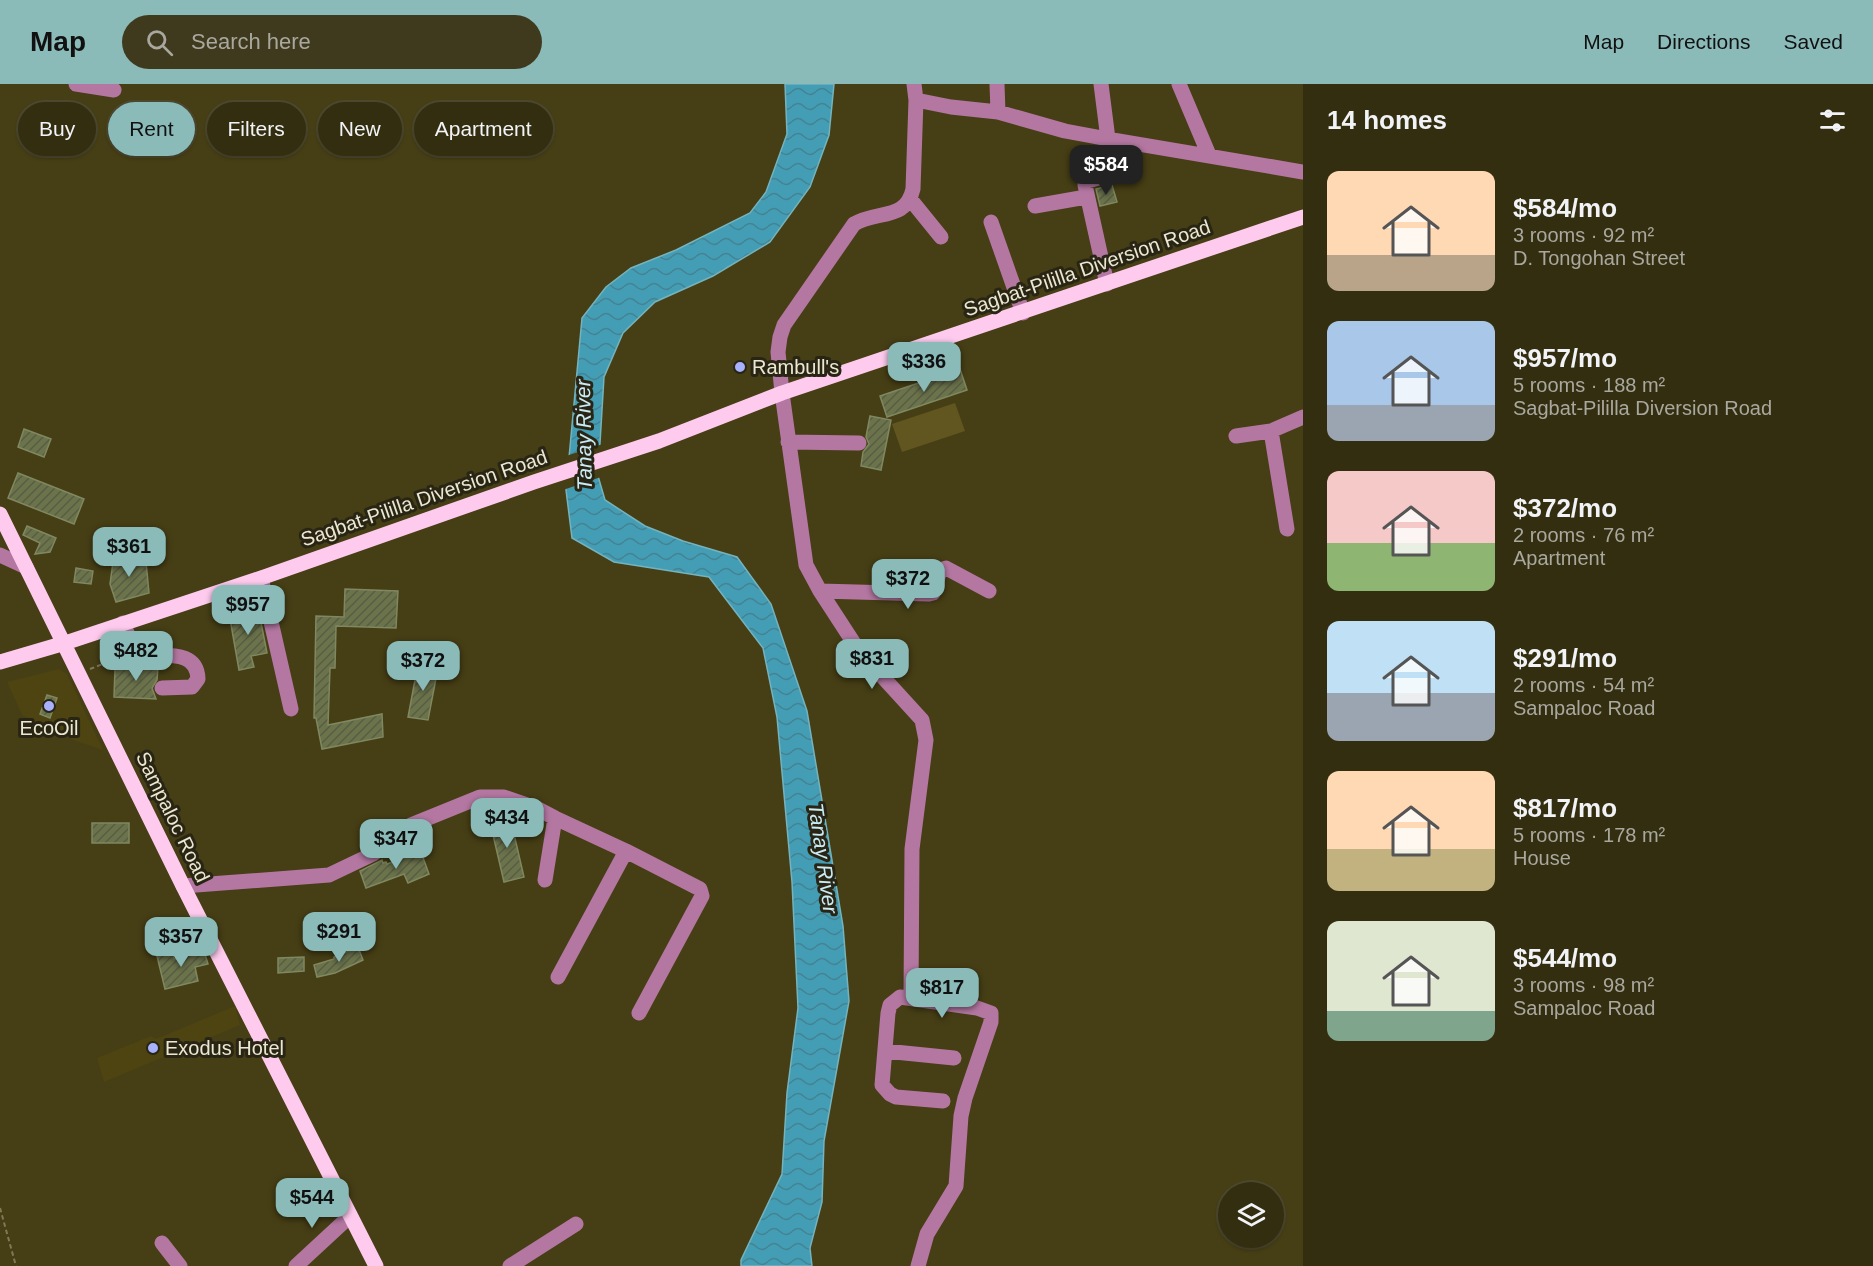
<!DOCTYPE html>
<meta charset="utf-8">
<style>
body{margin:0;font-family:Helvetica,sans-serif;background:#3f3a1e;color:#f1f3f6;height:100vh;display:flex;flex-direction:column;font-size:22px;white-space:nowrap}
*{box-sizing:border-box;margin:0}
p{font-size:20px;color:#a9a89f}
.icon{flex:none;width:33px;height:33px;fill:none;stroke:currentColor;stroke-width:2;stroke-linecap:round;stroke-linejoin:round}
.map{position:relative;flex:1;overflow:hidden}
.side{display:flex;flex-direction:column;background:#342e10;width:570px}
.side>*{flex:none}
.top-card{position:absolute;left:18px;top:18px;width:570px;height:54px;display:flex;gap:12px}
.controls{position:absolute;left:1218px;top:1098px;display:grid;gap:12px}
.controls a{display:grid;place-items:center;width:66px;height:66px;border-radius:50%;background:#342e10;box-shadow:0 2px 4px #0004,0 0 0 2px #4e4a30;font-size:30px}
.price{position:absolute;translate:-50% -51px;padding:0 14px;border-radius:12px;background:#8bbbb9;color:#111;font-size:20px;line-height:39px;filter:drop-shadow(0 2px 3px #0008)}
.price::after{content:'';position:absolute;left:50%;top:36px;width:18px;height:14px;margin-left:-9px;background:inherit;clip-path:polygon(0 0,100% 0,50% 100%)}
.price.current{background:#222;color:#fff}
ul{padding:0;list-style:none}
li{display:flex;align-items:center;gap:18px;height:150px;padding:0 24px}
li span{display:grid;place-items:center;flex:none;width:168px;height:120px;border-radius:12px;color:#555}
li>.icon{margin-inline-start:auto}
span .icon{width:72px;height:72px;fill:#fffc;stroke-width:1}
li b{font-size:26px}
h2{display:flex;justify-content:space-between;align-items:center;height:72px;padding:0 24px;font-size:26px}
.tag{padding:0 21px;border-radius:27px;background:#342e10;box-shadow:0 2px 4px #0004,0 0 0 2px #4e4a30;font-size:21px;line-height:54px}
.tag.current{background:#8bbbb9;color:#111}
header{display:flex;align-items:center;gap:36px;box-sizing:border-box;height:84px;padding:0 30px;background:#8bbbb9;color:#111}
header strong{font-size:28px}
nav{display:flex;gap:33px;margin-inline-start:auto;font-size:21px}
.search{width:420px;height:54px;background:#3f3a1e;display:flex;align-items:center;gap:15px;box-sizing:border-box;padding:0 21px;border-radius:33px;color:#a9a89f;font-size:22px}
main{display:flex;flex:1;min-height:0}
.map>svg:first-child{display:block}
.built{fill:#4e4411}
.grass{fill:#615620}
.water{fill:url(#water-waves);stroke:#75b3bd;stroke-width:1.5}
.pier{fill:#463e15}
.building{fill:url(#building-hatch);stroke:#808860;stroke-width:1.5}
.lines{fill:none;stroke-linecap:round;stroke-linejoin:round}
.path{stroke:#807957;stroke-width:2;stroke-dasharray:4.5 3;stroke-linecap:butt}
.minor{stroke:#b477a2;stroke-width:15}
.major{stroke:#fecbee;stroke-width:15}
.poi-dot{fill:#a7b1fc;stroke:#292514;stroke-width:2}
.labels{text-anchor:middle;stroke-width:6;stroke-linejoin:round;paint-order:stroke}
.street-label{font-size:20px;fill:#ebe7d1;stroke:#292514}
.poi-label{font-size:20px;fill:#ebe7d1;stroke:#292514;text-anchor:start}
.water-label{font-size:21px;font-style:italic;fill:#caeaf4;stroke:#292514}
</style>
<header>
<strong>Map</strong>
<div class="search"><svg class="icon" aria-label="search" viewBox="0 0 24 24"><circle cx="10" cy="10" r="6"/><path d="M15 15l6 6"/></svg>Search here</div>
<nav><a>Map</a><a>Directions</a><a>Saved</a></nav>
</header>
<main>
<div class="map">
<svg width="1303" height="1182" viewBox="0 0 1303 1182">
<defs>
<pattern id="water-waves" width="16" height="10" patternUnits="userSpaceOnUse" patternTransform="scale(1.5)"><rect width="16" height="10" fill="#439db5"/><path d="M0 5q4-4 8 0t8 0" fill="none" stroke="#448392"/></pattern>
<pattern id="building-hatch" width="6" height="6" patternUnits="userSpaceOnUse" patternTransform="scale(1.5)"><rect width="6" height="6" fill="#6b734b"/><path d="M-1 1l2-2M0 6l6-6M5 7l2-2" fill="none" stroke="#585c45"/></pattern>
</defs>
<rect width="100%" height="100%" fill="#463e15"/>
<path class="built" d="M59,585L67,590L103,666L76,657L22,631L7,598Z
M235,922L240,941L104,998L97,974L151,952L156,955Z"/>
<path class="grass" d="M955,319L965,347L902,368L892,340Z"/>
<path class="water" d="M785,0H834L829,51L810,103L770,158L713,192L655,218L623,249L604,293L598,392L605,416L645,442L683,457L737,473L771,520L807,627L843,842L849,917L824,1057L822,1118L810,1164L812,1182H741V1176L782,1090L787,1009L798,924L792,798L777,633L763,564L709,493L614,478L572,454L566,406L582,234L606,203L631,184L676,166L750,129L766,108L787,50Z"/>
<path class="pier" d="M603,360L601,393L563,406L566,372Z"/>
<path class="building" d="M1112,101L1117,118L1100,122L1096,105Z
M960,285L967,306L887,333L880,312Z
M870,332L891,336L881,386L861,382L863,368L869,360L866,353Z
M24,345L51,355L44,373L18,363Z
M18,389L84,415L74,440L8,414Z
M27,442L56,454L50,468L35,470L40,459L23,451Z
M114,471L146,478L149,509L116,518L110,500Z
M76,484L93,487L91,500L74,498Z
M345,505L398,507L396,544L336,542L335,584H330L328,641L382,630L383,653L322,665L316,634H314L316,532L344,533Z
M258,523L267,569L251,572L254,583L239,586L229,529Z
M418,580L438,584L428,636L408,633Z
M134,581L158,583L157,596L152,604L156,615L114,613L115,585H134Z
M47,611L57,614L50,634L40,630Z
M510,733L524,793L504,798L490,738Z
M92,739H129V759H92Z
M421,768L429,790L408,799L404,790L366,804L360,787L382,776L383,779L386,778L387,780Z
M358,863L363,876L335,889L317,893L314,881L334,875V873Z
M203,864L208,880L195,883L198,897L165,905L157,872L173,868L174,875L192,870L191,867Z
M304,873V887L278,889V874Z"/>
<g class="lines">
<path class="path" d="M90,585L123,572
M0,1124L16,1182"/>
<path class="minor" d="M76,0L114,6
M997,0L998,28
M1101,0L1108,55
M1179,0L1209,71
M916,16L951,23L998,28L1065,47L1108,55L1303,88
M911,116L941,153
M1035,122L1086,113
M991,138L1023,229
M1107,200L1085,101L1087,97L1111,91
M1271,347L1287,445
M1236,352L1271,347L1303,333
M788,358L859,359
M0,471L26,483
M261,494L291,625
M820,507L929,510L933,509L940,486L946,484L989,507
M123,539L135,568L137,570C158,575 197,562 198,595L192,603L162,604
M555,734L626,767L700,805L702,812L639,929
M183,802L329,791L373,770L411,741L480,713H504L536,724L555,734L545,796
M558,893L626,767
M911,913L912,765L926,656L922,636L859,567L820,507L806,481L782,309L778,268L780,253L784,241L854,140C877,126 906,137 913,105L916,16L914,0
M885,967L954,974
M162,1159L180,1182
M296,1182L349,1133
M510,1182L576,1140
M918,1182L927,1150L956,1102L961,1032L965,1014L991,938V929L977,924L900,913L890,921L888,929L882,1001L890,1010L896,1013L943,1017"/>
<path class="major" d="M0,430L183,802L376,1182
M0,578L65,559L261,494L534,398L659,357L782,309L1303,133"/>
</g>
<g class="poi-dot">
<circle cx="740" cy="283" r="6"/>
<circle cx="49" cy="622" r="6"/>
<circle cx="153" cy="964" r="6"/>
</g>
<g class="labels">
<g class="street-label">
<text transform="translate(1087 184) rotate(-19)" y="7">Sagbat-Pililla Diversion Road</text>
<text transform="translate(424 414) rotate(-19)" y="7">Sagbat-Pililla Diversion Road</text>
<text transform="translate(173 733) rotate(64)" y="7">Sampaloc Road</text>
</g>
<g class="poi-label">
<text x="752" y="290">Rambull's</text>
<text x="49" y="651" text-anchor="middle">EcoOil</text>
<text x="165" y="971">Exodus Hotel</text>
</g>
<g class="water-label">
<text transform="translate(584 351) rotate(-91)" y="7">Tanay River</text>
<text transform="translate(823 774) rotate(82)" y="7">Tanay River</text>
</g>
</g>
</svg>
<div class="controls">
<a><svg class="icon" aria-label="layers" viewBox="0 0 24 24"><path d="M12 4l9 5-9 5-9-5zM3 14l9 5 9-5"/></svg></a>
</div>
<b class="price current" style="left:1106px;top:112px">$584</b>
<b class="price" style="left:924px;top:309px">$336</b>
<b class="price" style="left:129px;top:494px">$361</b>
<b class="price" style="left:908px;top:526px">$372</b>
<b class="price" style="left:248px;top:552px">$957</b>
<b class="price" style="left:136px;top:598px">$482</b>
<b class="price" style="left:872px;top:606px">$831</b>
<b class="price" style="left:423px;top:608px">$372</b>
<b class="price" style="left:507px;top:765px">$434</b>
<b class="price" style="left:396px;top:786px">$347</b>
<b class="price" style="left:339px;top:879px">$291</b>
<b class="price" style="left:181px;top:884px">$357</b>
<b class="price" style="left:942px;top:935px">$817</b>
<b class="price" style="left:312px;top:1145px">$544</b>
<div class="top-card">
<a class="tag">Buy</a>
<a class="tag current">Rent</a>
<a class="tag">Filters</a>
<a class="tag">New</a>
<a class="tag">Apartment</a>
</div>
</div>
<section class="side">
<h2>14 homes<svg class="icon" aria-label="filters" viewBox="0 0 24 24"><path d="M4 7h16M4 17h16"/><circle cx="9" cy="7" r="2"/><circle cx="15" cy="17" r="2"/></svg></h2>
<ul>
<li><span style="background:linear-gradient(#ffd9b3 70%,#b9a48a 0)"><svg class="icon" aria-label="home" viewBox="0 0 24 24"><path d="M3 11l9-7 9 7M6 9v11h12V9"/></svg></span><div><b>$584/mo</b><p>3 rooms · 92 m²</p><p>D. Tongohan Street</p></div></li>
<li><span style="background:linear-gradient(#a9c7e8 70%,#9aa5b1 0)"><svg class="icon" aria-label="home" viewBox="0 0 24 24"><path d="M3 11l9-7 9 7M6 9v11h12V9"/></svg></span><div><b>$957/mo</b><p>5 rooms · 188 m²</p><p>Sagbat-Pililla Diversion Road</p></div></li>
<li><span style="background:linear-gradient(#f6c9c9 60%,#8fb573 0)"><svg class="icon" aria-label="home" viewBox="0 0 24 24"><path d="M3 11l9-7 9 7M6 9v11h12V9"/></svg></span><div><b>$372/mo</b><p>2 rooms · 76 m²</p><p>Apartment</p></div></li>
<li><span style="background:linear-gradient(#bfe0f5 60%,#9aa5b1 0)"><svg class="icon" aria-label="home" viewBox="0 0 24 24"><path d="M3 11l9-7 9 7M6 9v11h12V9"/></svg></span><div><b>$291/mo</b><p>2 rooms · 54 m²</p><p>Sampaloc Road</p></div></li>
<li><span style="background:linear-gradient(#ffd9b3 65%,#c2b280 0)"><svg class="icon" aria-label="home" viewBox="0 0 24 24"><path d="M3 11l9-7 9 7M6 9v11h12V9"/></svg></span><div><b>$817/mo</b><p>5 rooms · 178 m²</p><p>House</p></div></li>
<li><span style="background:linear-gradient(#dfe7d0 75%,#7fa58c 0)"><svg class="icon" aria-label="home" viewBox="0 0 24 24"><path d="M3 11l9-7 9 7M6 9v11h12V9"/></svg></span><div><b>$544/mo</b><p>3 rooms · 98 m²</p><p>Sampaloc Road</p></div></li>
</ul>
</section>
</main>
